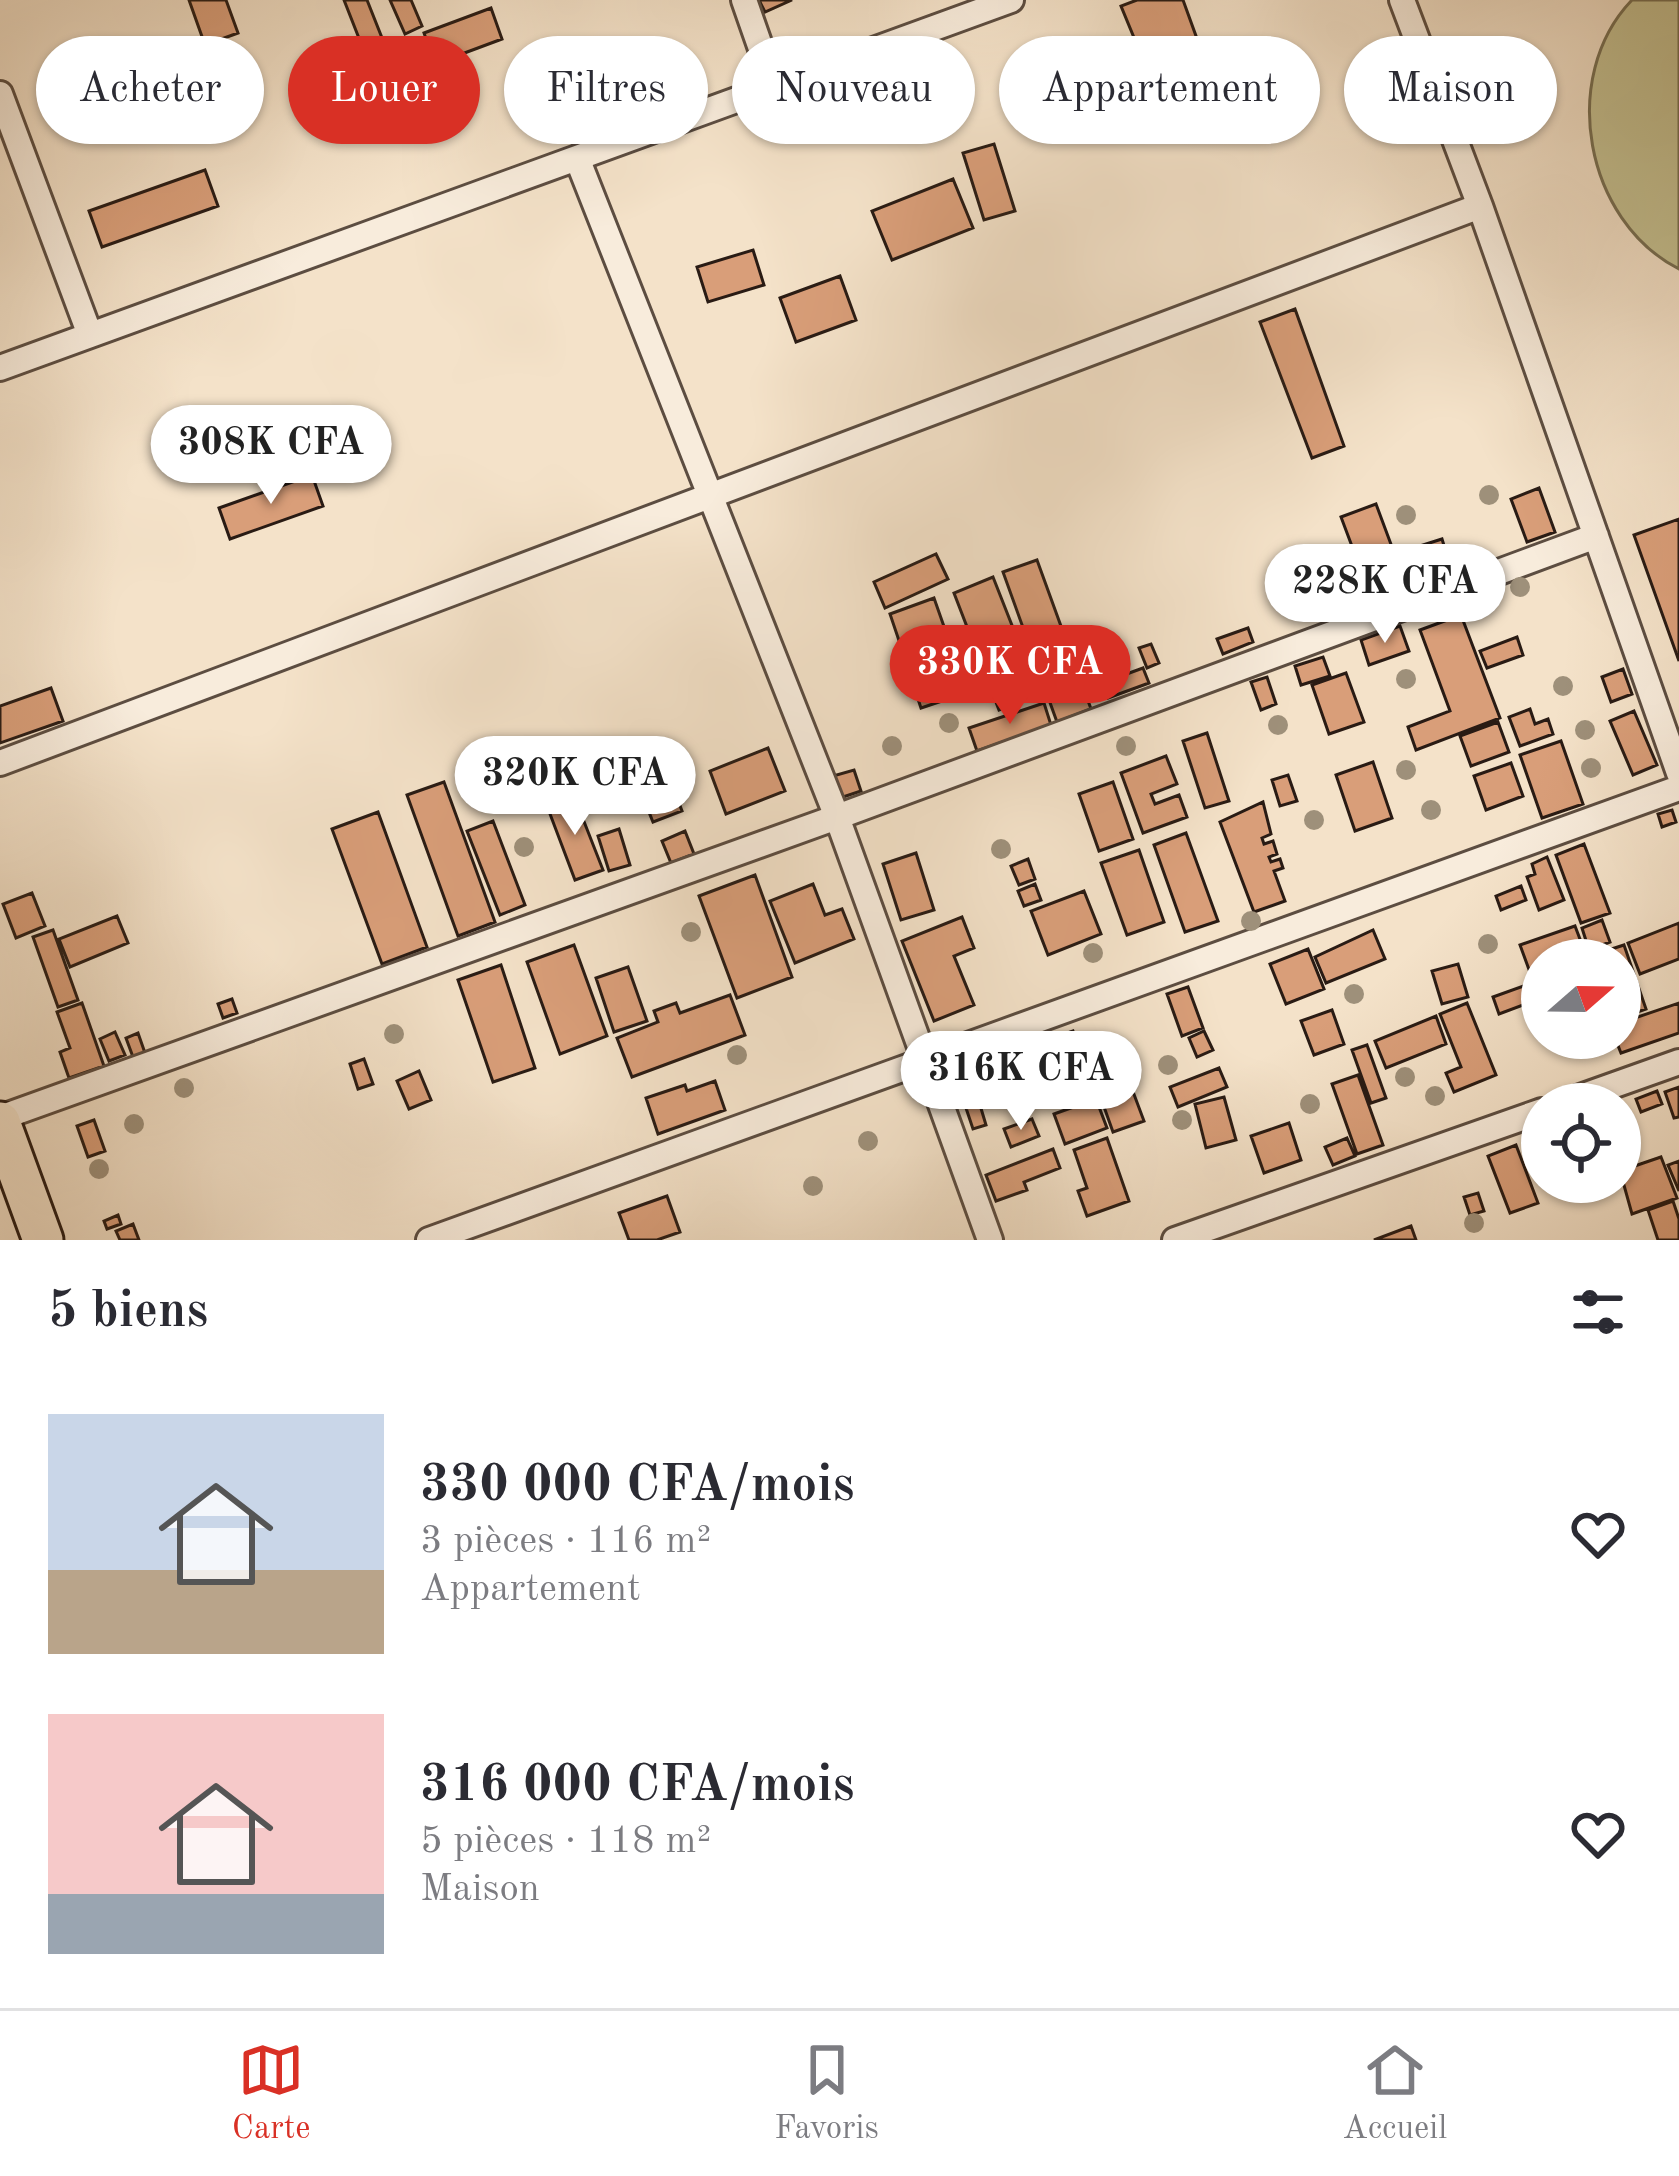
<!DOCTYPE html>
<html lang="fr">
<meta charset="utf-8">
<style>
body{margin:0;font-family:"Old Standard TT",serif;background:#f7f7f7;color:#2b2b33;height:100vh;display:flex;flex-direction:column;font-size:45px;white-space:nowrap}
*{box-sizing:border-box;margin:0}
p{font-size:39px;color:#7c7c81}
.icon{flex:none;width:66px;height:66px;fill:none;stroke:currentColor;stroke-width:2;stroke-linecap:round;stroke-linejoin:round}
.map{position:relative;height:1240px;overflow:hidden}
.panel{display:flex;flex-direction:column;background:#fff;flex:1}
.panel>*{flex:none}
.guide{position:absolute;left:36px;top:36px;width:1608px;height:108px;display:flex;gap:24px}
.needle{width:78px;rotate:70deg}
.buttons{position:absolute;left:1521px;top:939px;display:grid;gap:24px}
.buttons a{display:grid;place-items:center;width:120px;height:120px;border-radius:50%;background:#fff;box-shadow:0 3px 9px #0004;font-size:60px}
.price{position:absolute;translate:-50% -102px;padding:0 27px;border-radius:42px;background:#fff;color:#222;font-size:39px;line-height:78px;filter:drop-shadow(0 3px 6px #0008)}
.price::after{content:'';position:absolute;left:50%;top:72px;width:36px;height:27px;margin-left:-18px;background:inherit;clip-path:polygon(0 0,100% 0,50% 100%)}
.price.active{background:#d93025;color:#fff}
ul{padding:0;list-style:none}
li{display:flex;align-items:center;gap:36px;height:300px;padding:0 48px}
li span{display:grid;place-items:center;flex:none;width:336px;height:240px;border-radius:0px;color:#555}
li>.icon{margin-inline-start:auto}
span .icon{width:144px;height:144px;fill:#fffc;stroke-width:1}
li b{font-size:51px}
h2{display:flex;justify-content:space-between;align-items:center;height:144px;padding:0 48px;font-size:51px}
.tag{padding:0 42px;border-radius:54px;background:#fff;box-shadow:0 3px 9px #0004;font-size:42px;line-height:108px}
.tag.active{background:#d93025;color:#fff}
.menu{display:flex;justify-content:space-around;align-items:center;height:168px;border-top:3px solid #e1e1e2;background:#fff;font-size:33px;color:#7c7c81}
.menu a{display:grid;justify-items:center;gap:6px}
.menu .active{color:#d93025}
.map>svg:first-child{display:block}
.green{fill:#c4c091;stroke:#766e52;stroke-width:3}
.building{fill:#d99e79;stroke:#291b14;stroke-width:3}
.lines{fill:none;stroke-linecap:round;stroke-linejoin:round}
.street-casing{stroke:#5c4d41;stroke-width:30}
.primary-casing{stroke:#291b14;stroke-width:45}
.street{stroke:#f8ecdc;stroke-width:24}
.primary{stroke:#f4e2c9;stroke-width:39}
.tree{fill:#9e907a}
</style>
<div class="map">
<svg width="1679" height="1240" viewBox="0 0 1679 1240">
<rect width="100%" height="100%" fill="#f4e2c9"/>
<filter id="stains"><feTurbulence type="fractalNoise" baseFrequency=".00167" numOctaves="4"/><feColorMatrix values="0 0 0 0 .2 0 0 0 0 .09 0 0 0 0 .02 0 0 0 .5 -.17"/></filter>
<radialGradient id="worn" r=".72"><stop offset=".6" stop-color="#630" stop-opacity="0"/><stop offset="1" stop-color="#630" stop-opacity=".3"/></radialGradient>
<path class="green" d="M1632,0H1679V269C1585,221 1558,77 1632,0Z"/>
<path class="building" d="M189,0H226L238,33L205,45Z
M344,0H367L384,43L364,51Z
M390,0H411L422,26L405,34Z
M759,0H792L765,12Z
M1137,0H1183L1196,36L1142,57L1121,6Z
M491,8L502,39L435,64L424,33Z
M215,63L225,92L186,107L175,77Z
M994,144L1015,211L984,220L963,153Z
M205,170L218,206L102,247L89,211Z
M953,179L973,228L892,260L872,211Z
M753,250L764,285L708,302L697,267Z
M840,276L856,320L796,342L780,298Z
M1295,309L1344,446L1312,458L1260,322Z
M312,475L323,506L230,539L219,508Z
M1539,488L1555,532L1527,542L1511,499Z
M1376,504L1408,590L1363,606L1346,561L1356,557L1341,517Z
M1679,519V661L1634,535Z
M1442,539L1454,578L1417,590L1404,551Z
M936,554L948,579L885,608L874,582Z
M1037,560L1091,709L1057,722L1003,572Z
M993,577L1039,694L999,710L954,593Z
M934,598L961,675L916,691L890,614Z
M1461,615L1500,718L1416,750L1408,727L1450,711L1420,630Z
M1400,626L1409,651L1369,665L1361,640Z
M1248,628L1253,642L1223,654L1217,639Z
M1517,637L1523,655L1487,668L1480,651Z
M1151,644L1159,663L1147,668L1139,648Z
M1323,657L1330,676L1301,685L1295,666Z
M1143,668L1149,683L1108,698L1102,683Z
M1623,669L1632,694L1611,702L1602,677Z
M1346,673L1364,722L1329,734L1312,685Z
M1267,677L1276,704L1261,710L1251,682Z
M937,686L942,701L921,708L916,693Z
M51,688L63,721L0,743V706Z
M1044,703L1051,725L977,751L969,728Z
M1530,709L1535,724L1548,719L1553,734L1520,746L1509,717Z
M1634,711L1657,765L1633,775L1610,721Z
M1498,722L1509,752L1471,766L1460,736Z
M1207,733L1229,801L1205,808L1183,741Z
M1561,741L1583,804L1542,818L1520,755Z
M768,748L785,791L726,814L710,771Z
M1166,756L1177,784L1151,794L1155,804L1179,795L1187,817L1143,833L1121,773Z
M1373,762L1392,818L1355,831L1336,775Z
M1511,763L1523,796L1486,810L1474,776Z
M666,769L682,811L653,822L636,780Z
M854,770L861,791L840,798L833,776Z
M1288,775L1297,801L1280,806L1272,780Z
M444,782L495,922L458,936L407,795Z
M1113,782L1133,839L1099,851L1079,794Z
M574,796L603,870L575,880L547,806Z
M1263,802L1271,834L1262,838L1264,844L1273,841L1277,854L1269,857L1271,862L1280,859L1283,868L1274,871L1285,901L1254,912L1220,822Z
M1672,810L1676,822L1662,827L1658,814Z
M378,812L427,947L382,964L332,829Z
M493,821L525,905L500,915L467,831Z
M619,829L630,865L609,871L598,836Z
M685,831L694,854L671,863L662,841Z
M1186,833L1218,921L1185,932L1154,845Z
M1584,844L1610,913L1581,923L1556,855Z
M1139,850L1164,922L1127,935L1101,863Z
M916,853L934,910L901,920L883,864Z
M1547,857L1564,900L1539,910L1527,877L1535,874L1532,864Z
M1028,859L1035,879L1019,885L1011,866Z
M755,875L792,977L737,998L699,896Z
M813,884L825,915L842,909L854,939L795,963L770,901Z
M1035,884L1041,900L1024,906L1018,891Z
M1521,886L1526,900L1501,910L1496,896Z
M1084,891L1101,934L1048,955L1031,911Z
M32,893L45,926L16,938L3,904Z
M117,916L128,943L70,967L59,939Z
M962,917L974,948L954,956L974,1005L934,1021L902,941Z
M1602,920L1610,942L1589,950L1582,928Z
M1679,923V959L1640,974L1628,943Z
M1575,926L1586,955L1573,960H1542V971L1531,975L1520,945Z
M53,930L78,1000L58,1007L33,937Z
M1373,930L1385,959L1326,983L1315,957Z
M574,945L607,1036L560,1054L527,962Z
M1624,945L1646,1009L1620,1018V960H1592L1590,956Z
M1308,949L1324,989L1286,1004L1270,964Z
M1458,964L1468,997L1442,1004L1432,971Z
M501,965L535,1068L493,1082L458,980Z
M628,967L647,1021L614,1032L596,978Z
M1540,980L1542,998L1499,1014L1493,997Z
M1188,987L1203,1028L1182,1036L1167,994Z
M730,995L745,1035L632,1077L617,1038L658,1022L654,1011L676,1003L680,1013Z
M232,999L237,1013L223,1018L218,1004Z
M82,1003L104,1066L69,1078L60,1052L70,1048L57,1012Z
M1467,1003L1496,1075L1454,1092L1446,1073L1461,1067L1440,1014Z
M1679,1003V1033L1621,1053L1615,1038H1620V1023Z
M1332,1010L1344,1044L1314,1055L1301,1021Z
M1436,1016L1446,1044L1386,1068L1375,1041Z
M1073,1031L1091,1079L1061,1090L1043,1042Z
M1204,1031L1213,1050L1197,1057L1189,1038Z
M115,1032L125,1055L109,1061L100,1039Z
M138,1033L145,1053L133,1057L126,1038Z
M1039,1037L1048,1059L999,1077L994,1059L1010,1053L1008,1048Z
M1367,1045L1386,1098L1371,1103L1352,1050Z
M364,1059L373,1084L358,1089L350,1064Z
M1123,1065L1144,1121L1113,1132L1093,1076Z
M1219,1068L1227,1087L1178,1107L1170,1087Z
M419,1071L431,1100L409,1109L397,1081Z
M968,1071L979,1101L965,1106L954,1075Z
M1358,1075L1383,1145L1357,1154L1332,1084Z
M715,1081L725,1110L658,1134L646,1098L685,1085L687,1091Z
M1679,1087V1117L1674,1118L1665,1092Z
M1657,1091L1662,1104L1641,1112L1636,1099Z
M1224,1097L1236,1140L1206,1148L1195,1104Z
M1096,1099L1107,1128L1065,1144L1054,1114Z
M980,1105L986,1125L973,1129L966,1108Z
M1032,1119L1039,1136L1011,1147L1004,1129Z
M94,1120L105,1151L88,1157L77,1126Z
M1289,1123L1301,1160L1264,1173L1251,1136Z
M1107,1138L1129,1201L1087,1216L1078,1191L1087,1188L1074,1150Z
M1347,1138L1355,1156L1333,1165L1325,1147Z
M1516,1145L1538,1203L1510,1213L1488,1156Z
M1053,1149L1060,1168L1024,1182L1027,1190L996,1201L986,1175Z
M1661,1157L1677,1198L1632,1214L1620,1171Z
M1679,1161V1191L1668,1165Z
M1478,1193L1484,1211L1470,1215L1464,1197Z
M667,1196L680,1232L657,1240H629L619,1213Z
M1673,1201L1679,1219V1240H1658L1648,1210Z
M118,1215L121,1224L107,1229L104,1221Z
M133,1224L139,1240H120L116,1231Z
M1411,1226L1416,1240H1374Z"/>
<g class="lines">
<defs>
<path id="street" d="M744,0L774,86
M1402,0L1480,206L1679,773
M0,94L90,335
M577,158L837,817L990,1240
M0,368L1011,0
M0,763L1480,206
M1561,1104L1679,1062
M0,1118L837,817L1596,536
M429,1240L1679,788
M1175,1240L1542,1111"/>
<path id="primary" d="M0,1122L43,1240"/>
</defs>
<use href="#street" class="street-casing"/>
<use href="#primary" class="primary-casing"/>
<use href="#street" class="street"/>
<use href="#primary" class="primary"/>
</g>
<g class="tree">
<circle cx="1489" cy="495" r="10"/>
<circle cx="1406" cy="515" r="10"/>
<circle cx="1520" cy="587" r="10"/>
<circle cx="1086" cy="656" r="10"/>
<circle cx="1406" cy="679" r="10"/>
<circle cx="1563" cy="686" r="10"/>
<circle cx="949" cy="723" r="10"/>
<circle cx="1278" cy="725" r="10"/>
<circle cx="1585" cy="730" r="10"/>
<circle cx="892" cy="746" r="10"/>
<circle cx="1126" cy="746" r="10"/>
<circle cx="1591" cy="768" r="10"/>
<circle cx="1406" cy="770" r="10"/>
<circle cx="1431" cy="810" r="10"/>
<circle cx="1314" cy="820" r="10"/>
<circle cx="524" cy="847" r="10"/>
<circle cx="1001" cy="849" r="10"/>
<circle cx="1251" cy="921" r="10"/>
<circle cx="691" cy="932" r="10"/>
<circle cx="1488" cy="944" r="10"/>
<circle cx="1093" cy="953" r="10"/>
<circle cx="1354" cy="994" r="10"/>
<circle cx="394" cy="1034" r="10"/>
<circle cx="737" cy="1055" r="10"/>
<circle cx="1168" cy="1065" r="10"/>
<circle cx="1405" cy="1077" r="10"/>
<circle cx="184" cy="1088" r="10"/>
<circle cx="997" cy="1095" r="10"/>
<circle cx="1435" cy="1096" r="10"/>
<circle cx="1310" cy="1104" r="10"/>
<circle cx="1182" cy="1120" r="10"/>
<circle cx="134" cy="1124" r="10"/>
<circle cx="868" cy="1141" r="10"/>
<circle cx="99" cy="1169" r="10"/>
<circle cx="813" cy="1186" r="10"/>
<circle cx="1474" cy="1223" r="10"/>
</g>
<rect width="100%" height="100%" filter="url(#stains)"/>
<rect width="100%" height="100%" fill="url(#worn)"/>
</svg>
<div class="buttons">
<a><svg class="needle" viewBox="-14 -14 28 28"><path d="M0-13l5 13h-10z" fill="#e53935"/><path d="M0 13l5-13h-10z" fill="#7c7c81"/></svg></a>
<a><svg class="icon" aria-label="locate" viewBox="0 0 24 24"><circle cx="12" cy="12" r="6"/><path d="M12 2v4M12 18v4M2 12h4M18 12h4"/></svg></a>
</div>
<b class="price" style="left:271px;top:507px">308K CFA</b>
<b class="price" style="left:1385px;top:646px">228K CFA</b>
<b class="price active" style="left:1010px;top:727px">330K CFA</b>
<b class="price" style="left:575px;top:838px">320K CFA</b>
<b class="price" style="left:1021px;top:1133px">316K CFA</b>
<div class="guide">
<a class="tag">Acheter</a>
<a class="tag active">Louer</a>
<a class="tag">Filtres</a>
<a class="tag">Nouveau</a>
<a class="tag">Appartement</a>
<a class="tag">Maison</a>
</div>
</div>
<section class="panel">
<h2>5 biens<svg class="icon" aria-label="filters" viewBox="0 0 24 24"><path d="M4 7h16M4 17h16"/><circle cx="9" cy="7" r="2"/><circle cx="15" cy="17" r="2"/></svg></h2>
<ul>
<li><span style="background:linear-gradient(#c9d6e8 65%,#b9a48a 0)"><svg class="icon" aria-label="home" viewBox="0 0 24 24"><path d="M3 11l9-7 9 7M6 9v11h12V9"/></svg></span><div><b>330 000 CFA/mois</b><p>3 pièces · 116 m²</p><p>Appartement</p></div><svg class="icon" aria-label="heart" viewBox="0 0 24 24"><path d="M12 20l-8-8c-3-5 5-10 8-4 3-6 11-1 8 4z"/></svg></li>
<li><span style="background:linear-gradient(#f6c9c9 75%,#9aa5b1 0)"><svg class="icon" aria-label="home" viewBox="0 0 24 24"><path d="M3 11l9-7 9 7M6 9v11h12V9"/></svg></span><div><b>316 000 CFA/mois</b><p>5 pièces · 118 m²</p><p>Maison</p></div><svg class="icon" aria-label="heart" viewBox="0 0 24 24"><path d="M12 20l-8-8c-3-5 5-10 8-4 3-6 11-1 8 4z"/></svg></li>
</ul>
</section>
<nav class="menu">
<a class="active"><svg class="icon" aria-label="map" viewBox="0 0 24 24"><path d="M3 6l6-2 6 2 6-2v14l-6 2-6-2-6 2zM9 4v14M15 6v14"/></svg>Carte</a>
<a><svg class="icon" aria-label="saved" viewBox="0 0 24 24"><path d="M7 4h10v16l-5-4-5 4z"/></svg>Favoris</a>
<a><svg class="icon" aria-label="home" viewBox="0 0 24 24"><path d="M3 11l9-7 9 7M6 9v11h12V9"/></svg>Accueil</a>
</nav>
